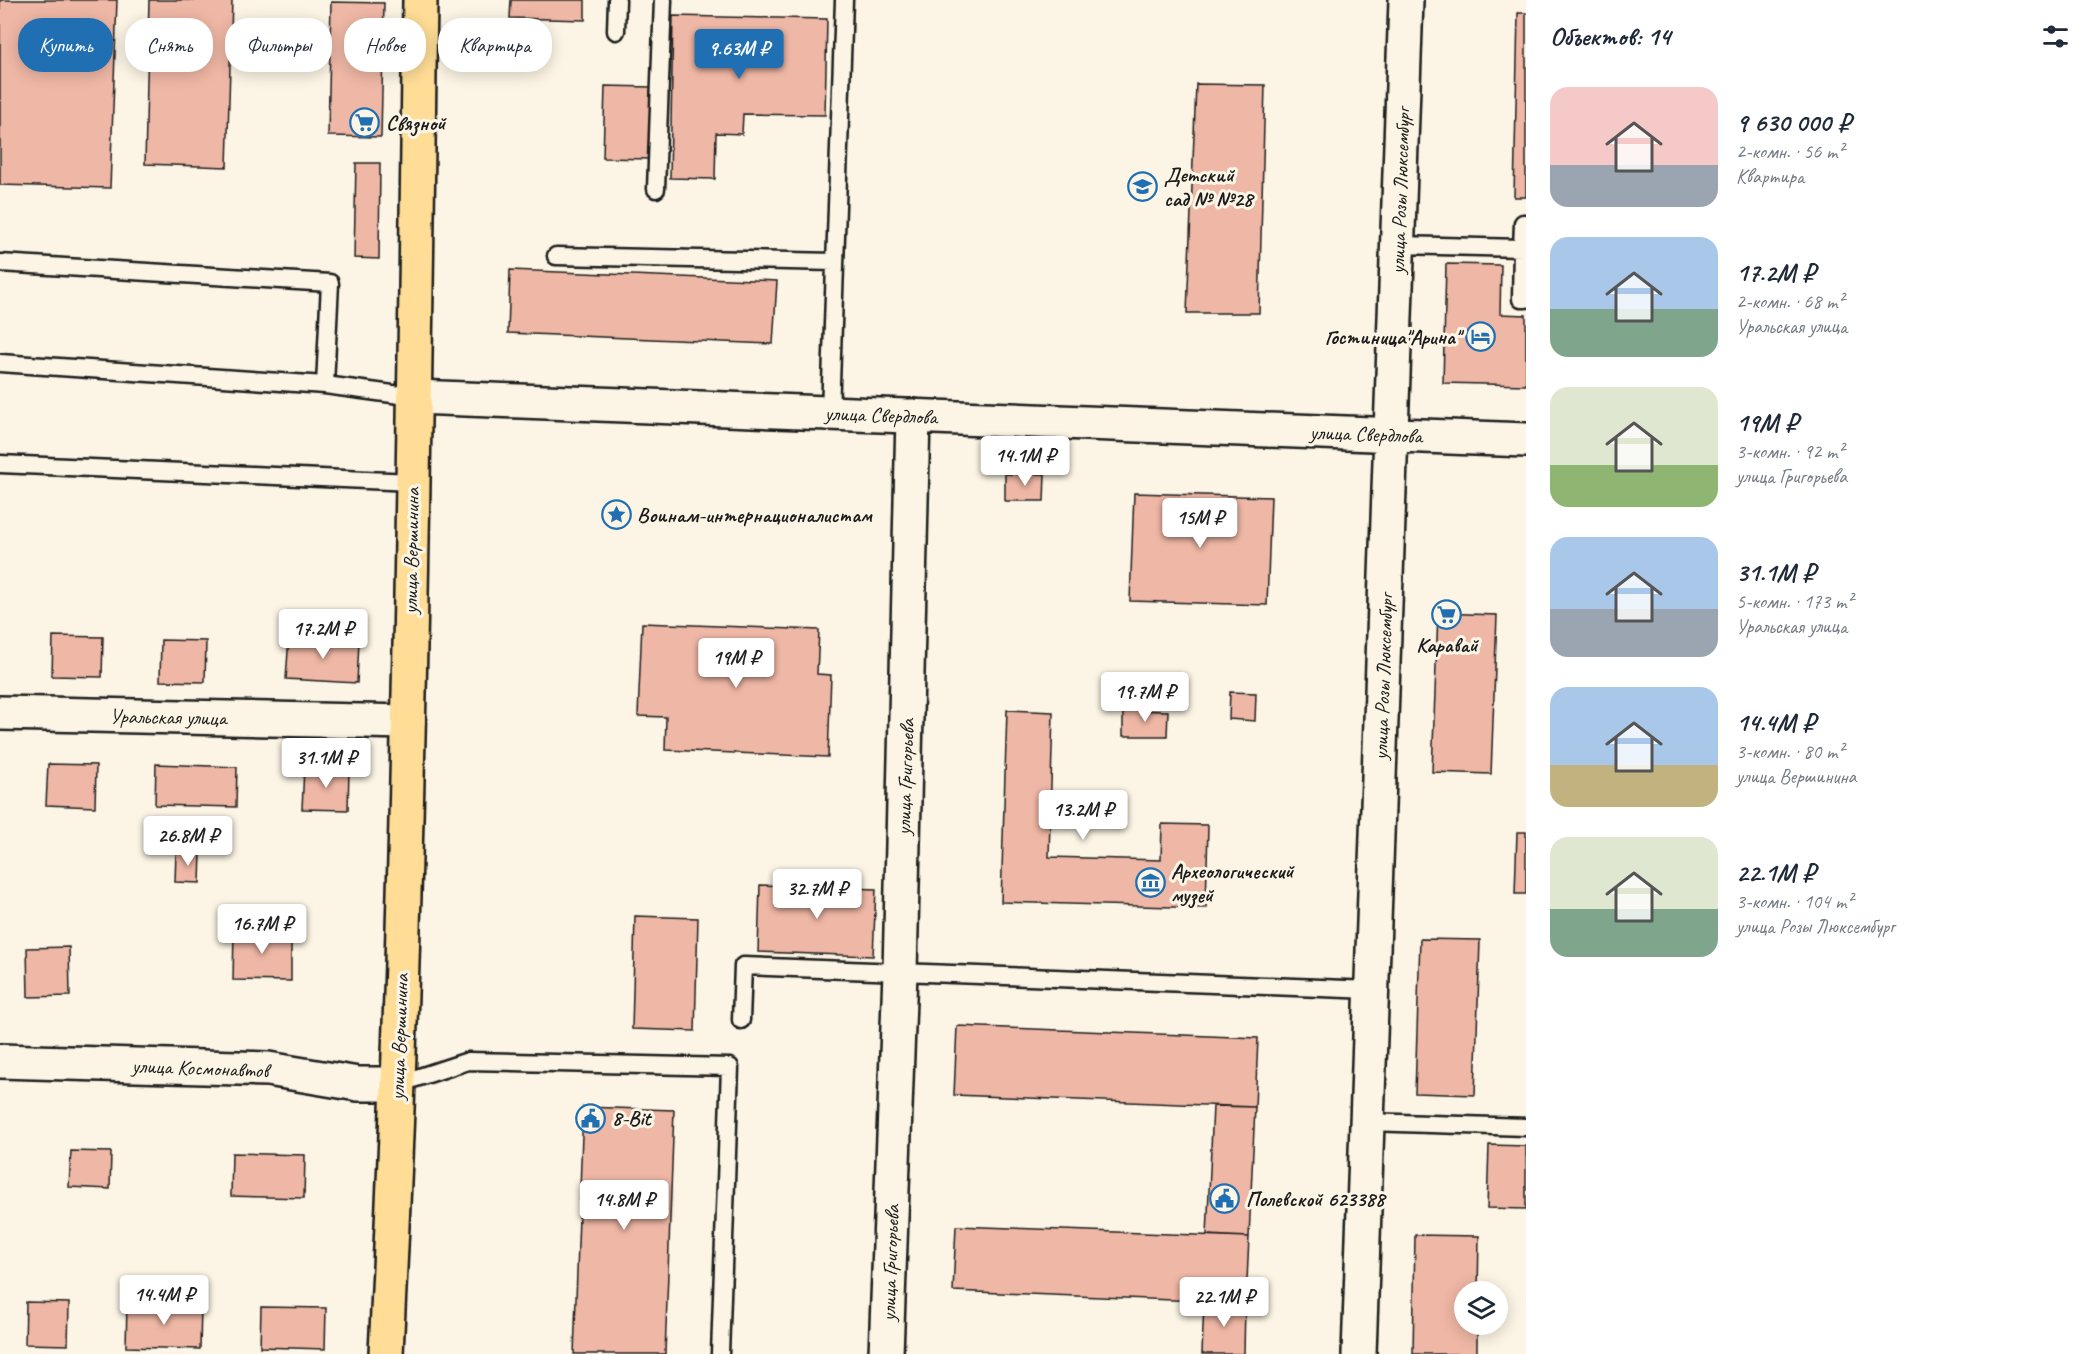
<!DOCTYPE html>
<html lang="ru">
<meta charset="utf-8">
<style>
body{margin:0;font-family:Caveat,sans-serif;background:#f2f2f3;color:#1f2937;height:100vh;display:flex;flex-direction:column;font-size:22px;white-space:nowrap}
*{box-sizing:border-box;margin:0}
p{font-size:20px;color:#747a83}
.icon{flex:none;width:33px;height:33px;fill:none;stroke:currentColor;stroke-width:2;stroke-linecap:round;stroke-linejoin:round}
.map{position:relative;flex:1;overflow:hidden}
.drawer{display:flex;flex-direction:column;background:#fff;width:570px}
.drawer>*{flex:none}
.guide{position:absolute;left:18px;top:18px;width:570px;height:54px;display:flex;gap:12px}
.controls{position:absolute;left:1454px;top:1281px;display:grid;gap:12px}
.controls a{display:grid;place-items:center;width:54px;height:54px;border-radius:50%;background:#fff;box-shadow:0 3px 15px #0003;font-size:30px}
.price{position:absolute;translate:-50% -51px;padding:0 14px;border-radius:6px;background:#fff;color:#222;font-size:20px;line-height:39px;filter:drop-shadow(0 2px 3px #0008)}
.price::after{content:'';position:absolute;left:50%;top:36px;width:18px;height:14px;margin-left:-9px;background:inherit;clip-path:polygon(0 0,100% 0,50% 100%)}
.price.selected{background:#1f6fb2;color:#fff}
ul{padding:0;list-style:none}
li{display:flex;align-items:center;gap:18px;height:150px;padding:0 24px}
li span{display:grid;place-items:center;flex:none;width:168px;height:120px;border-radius:18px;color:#555}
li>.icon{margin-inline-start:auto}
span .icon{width:72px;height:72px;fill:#fffc;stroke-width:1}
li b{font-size:26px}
h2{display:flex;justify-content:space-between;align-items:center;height:72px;padding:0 24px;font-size:26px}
.tag{padding:0 21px;border-radius:24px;background:#fff;box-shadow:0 3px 15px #0003;font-size:21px;line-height:54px}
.tag.selected{background:#1f6fb2;color:#fff}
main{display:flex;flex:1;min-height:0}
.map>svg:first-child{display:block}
.building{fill:#efb7a5;stroke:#1c1c1c;stroke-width:1.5}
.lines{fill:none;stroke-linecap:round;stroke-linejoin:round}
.service-casing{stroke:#1c1c1c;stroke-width:21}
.minor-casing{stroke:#1c1c1c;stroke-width:38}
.tertiary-casing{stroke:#1c1c1c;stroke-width:38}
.primary-casing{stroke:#1c1c1c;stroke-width:38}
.service{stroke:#fcf5e5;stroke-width:16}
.minor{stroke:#fcf5e5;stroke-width:33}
.tertiary{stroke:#fcf5e5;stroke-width:33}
.primary{stroke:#ffdd96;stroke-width:33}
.labels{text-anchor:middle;stroke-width:6;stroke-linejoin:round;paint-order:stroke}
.poi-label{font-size:21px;font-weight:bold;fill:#1c1c1c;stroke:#fcf5e5;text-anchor:start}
.street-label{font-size:21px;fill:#1c1c1c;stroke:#fcf5e5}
</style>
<main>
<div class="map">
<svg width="1526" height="1354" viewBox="0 0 1526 1354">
<rect width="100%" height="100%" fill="#fcf5e5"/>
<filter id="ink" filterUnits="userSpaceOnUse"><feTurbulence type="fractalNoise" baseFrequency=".0167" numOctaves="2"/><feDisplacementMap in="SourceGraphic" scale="12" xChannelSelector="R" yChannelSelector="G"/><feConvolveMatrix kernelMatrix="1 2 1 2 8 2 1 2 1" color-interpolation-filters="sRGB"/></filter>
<g filter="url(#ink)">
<path class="building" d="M0,0H117L110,188L0,185Z
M149,0H232L227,167L145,164Z
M511,0H585V20L510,18Z
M331,2L384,3L381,137L328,136Z
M1518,13H1526V197H1514Z
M673,16L827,19L825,115L743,114L742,134L716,133L715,179L670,178Z
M1196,84L1265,85L1259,313H1187Z
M605,86L651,87L650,159L603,158Z
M356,163H380L379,259L354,258Z
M1446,264L1501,265L1500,314L1526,315V385L1443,383Z
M510,270L777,281L773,344L508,333Z
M1005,474H1045L1044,501H1005Z
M1134,493L1271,497L1267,605L1130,601Z
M1438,613L1497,615L1491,774L1432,772Z
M642,623L819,630L817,674L831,675L828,757L665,750L666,717L638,716Z
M53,636L103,637L102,677L52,676Z
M289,637L359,641L357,683L286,679Z
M161,640L206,641L205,682L160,681Z
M1230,692L1256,693L1255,721L1229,719Z
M1007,710L1053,712L1049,857L1161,860L1162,824L1208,825L1206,908L1001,902Z
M1123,710L1168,711L1167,736H1123Z
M48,764L96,765L95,807L46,805Z
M156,764L237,767L236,807L155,805Z
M304,768L349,769L348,810L302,809Z
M1517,832H1526V894H1515Z
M176,852H201L200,883L175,882Z
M760,885L876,889L873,956L758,952Z
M635,916L698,918L695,1031L632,1029Z
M234,930H291V981L233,980Z
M1420,939L1480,940L1475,1095L1415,1093Z
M69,947L70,996L28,997L27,948Z
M957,1026L1258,1038L1255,1107L954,1095Z
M1213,1106L1255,1107L1249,1237L1207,1235Z
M583,1107L674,1110L665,1354H574Z
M1489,1145L1526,1146V1209L1487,1208Z
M71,1151L111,1152L110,1189L69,1187Z
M232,1153L305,1155L304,1198L231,1196Z
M956,1226L1249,1237L1246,1303L953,1291Z
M1415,1235L1479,1236L1478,1292H1464V1324H1477V1354H1413Z
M1204,1301L1245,1303L1244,1354H1202Z
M26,1302L69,1303L68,1345L25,1344Z
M127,1304L201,1305L200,1349L126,1347Z
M261,1307L326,1308L325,1349L260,1347Z"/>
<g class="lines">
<defs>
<path id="service" d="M616,31L617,0
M656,189L663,0
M1398,245L1522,248L1521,299H1526
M1522,248L1523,223H1526
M556,256L835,262
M0,263L330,283L325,385
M0,363L325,385L415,397
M830,413L844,0
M0,464L412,482
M741,1020L743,966L1372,990
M398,1084L468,1061L730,1067L720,1354
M1367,1122L1526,1127"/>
<path id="minor" d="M0,713L408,722
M0,1061L268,1069L358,1084H398
M886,1354L900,972L913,416"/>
<path id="tertiary" d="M415,397L1526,440
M1359,1354L1406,0"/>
<path id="primary" d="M386,1354C390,1263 395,1173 398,1082C411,722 415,361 420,0"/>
</defs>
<use href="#service" class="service-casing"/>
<use href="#minor" class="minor-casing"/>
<use href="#tertiary" class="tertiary-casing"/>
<use href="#primary" class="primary-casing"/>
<use href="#service" class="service"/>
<use href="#minor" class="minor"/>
<use href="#tertiary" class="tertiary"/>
<use href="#primary" class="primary"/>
</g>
</g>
<defs>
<symbol id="supermarket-ring" viewBox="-11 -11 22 22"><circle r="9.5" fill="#fcf5e5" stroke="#1f6fb2" stroke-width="1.5"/><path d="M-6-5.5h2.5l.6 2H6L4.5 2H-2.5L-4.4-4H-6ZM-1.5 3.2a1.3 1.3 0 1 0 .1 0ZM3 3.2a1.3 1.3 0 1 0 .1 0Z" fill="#1f6fb2"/></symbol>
<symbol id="school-ring" viewBox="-11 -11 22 22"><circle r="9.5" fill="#fcf5e5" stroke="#1f6fb2" stroke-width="1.5"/><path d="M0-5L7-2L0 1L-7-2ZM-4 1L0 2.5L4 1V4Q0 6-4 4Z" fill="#1f6fb2"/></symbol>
<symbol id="hotel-ring" viewBox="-11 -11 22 22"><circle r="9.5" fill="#fcf5e5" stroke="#1f6fb2" stroke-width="1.5"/><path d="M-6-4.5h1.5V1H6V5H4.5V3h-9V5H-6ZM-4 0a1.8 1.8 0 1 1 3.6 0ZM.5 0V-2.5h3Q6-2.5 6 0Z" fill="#1f6fb2"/></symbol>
<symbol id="sight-ring" viewBox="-11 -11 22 22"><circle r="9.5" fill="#fcf5e5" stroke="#1f6fb2" stroke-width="1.5"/><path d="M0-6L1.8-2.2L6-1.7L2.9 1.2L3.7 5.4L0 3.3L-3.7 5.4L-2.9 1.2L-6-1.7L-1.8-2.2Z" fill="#1f6fb2"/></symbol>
<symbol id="museum-ring" viewBox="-11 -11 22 22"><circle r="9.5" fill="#fcf5e5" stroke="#1f6fb2" stroke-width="1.5"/><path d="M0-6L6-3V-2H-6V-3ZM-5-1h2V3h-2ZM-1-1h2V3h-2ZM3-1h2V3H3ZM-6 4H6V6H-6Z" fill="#1f6fb2"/></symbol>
<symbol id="civic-ring" viewBox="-11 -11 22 22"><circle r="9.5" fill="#fcf5e5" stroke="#1f6fb2" stroke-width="1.5"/><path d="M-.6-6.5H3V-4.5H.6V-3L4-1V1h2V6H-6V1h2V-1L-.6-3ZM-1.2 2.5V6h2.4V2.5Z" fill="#1f6fb2"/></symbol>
</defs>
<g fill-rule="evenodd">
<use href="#supermarket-ring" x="348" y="106" width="33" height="33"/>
<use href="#school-ring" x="1126" y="170" width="33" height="33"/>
<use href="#hotel-ring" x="1464" y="320" width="33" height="33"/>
<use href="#sight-ring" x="600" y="498" width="33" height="33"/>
<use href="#supermarket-ring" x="1430" y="598" width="33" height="33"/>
<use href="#museum-ring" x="1134" y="866" width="33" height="33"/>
<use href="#civic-ring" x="574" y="1102" width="33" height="33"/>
<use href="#civic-ring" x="1208" y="1182" width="33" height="33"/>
</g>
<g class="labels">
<g class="poi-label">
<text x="386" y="130">Связной</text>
<text x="1164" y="182">Детский<tspan x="1164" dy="24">сад № №28</tspan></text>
<text x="1460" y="344" text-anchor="end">Гостиница"Арина"</text>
<text x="637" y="522">Воинам-интернационалистам</text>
<text x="1447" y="652" text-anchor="middle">Каравай</text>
<text x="1171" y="878">Археологический<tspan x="1171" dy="24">музей</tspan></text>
<text x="612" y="1125">8-Bit</text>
<text x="1246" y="1206">Полевской 623388</text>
</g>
<g class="street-label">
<text transform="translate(1400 191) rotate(-88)" y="7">улица Розы Люксембург</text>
<text transform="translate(881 415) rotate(2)" y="7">улица Свердлова</text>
<text transform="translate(1366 434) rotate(2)" y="7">улица Свердлова</text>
<text transform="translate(411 551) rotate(-89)" y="7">улица Вершинина</text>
<text transform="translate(1383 677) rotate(-88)" y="7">улица Розы Люксембург</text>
<text transform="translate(168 717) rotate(1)" y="7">Уральская улица</text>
<text transform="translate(905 777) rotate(-88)" y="7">улица Григорьева</text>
<text transform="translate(399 1037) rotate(-88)" y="7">улица Вершинина</text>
<text transform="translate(200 1068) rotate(2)" y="7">улица Космонавтов</text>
<text transform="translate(890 1263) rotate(-88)" y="7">улица Григорьева</text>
</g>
</g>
</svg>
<div class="controls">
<a><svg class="icon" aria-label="layers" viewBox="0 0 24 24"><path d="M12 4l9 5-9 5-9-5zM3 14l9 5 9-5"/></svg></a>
</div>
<b class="price selected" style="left:739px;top:80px">9.63M ₽</b>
<b class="price" style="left:1025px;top:487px">14.1M ₽</b>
<b class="price" style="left:1200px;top:549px">15M ₽</b>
<b class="price" style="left:323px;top:660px">17.2M ₽</b>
<b class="price" style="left:736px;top:689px">19M ₽</b>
<b class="price" style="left:1145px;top:723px">19.7M ₽</b>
<b class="price" style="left:326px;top:789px">31.1M ₽</b>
<b class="price" style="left:1083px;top:841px">13.2M ₽</b>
<b class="price" style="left:188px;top:867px">26.8M ₽</b>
<b class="price" style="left:817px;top:920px">32.7M ₽</b>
<b class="price" style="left:262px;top:955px">16.7M ₽</b>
<b class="price" style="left:624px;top:1231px">14.8M ₽</b>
<b class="price" style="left:164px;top:1326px">14.4M ₽</b>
<b class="price" style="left:1224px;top:1328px">22.1M ₽</b>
<div class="guide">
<a class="tag selected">Купить</a>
<a class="tag">Снять</a>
<a class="tag">Фильтры</a>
<a class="tag">Новое</a>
<a class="tag">Квартира</a>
</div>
</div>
<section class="drawer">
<h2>Объектов: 14<svg class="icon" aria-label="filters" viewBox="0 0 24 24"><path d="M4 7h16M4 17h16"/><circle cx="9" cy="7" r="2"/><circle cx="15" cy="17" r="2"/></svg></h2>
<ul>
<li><span style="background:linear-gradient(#f6c9c9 65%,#9aa5b1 0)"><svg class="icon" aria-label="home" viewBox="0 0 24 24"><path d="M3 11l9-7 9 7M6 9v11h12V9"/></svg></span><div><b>9 630 000 ₽</b><p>2-комн. · 56 m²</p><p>Квартира</p></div></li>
<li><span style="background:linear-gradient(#a9c7e8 60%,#7fa58c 0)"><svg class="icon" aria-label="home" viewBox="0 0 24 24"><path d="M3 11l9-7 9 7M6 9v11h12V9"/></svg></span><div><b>17.2M ₽</b><p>2-комн. · 68 m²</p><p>Уральская улица</p></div></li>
<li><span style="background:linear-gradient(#dfe7d0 65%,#8fb573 0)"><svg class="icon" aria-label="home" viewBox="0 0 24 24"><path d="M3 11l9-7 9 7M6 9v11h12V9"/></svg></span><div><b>19M ₽</b><p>3-комн. · 92 m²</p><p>улица Григорьева</p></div></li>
<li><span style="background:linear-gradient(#a9c7e8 60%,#9aa5b1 0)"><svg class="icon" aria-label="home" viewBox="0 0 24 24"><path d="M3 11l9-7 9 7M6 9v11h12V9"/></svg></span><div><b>31.1M ₽</b><p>5-комн. · 173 m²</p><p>Уральская улица</p></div></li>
<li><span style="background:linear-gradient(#a9c7e8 65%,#c2b280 0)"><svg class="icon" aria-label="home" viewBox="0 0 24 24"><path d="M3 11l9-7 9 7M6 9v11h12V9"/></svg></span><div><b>14.4M ₽</b><p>3-комн. · 80 m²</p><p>улица Вершинина</p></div></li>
<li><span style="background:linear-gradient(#dfe7d0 60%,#7fa58c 0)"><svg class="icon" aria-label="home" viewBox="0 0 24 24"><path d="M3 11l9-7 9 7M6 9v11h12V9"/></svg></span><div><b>22.1M ₽</b><p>3-комн. · 104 m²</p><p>улица Розы Люксембург</p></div></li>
</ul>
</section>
</main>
